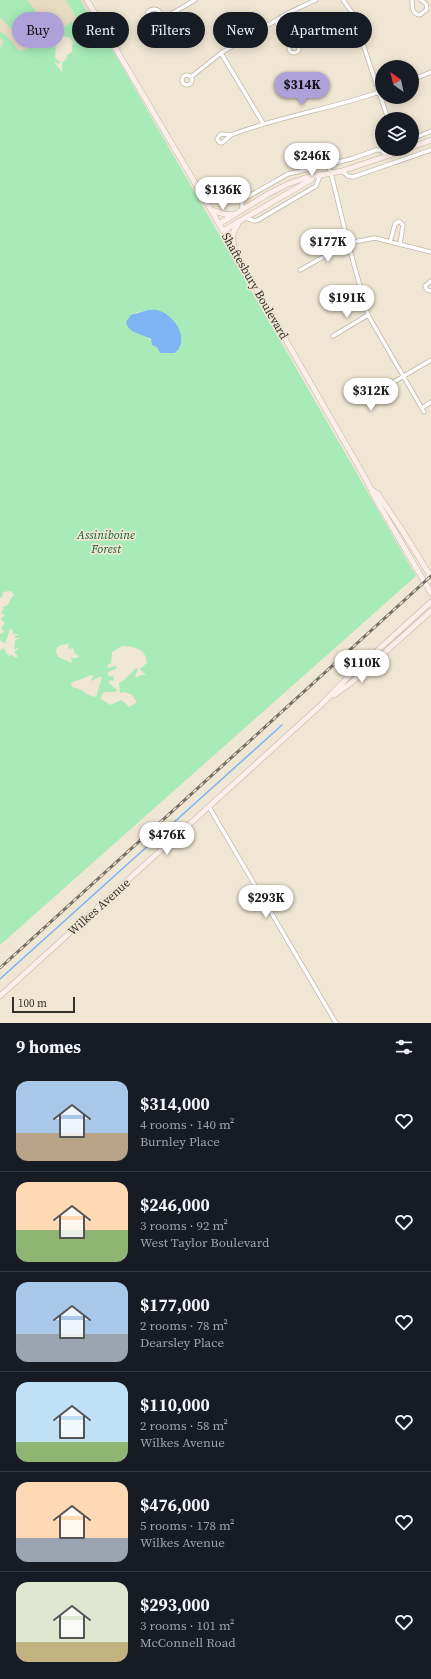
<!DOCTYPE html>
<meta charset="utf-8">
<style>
body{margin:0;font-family:"Source Serif 4",serif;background:#20242c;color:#f1f3f6;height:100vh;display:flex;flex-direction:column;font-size:15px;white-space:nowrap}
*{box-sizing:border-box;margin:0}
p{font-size:13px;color:#9ea1a6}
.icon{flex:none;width:22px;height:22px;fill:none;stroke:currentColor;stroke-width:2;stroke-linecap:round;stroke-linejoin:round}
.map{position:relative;height:1023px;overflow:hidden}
.drawer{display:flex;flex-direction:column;background:#171b24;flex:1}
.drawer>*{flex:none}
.hud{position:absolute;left:12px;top:12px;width:407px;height:36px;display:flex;gap:8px}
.needle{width:26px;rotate:326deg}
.fabs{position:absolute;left:375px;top:60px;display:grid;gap:8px}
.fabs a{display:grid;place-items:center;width:44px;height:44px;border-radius:50%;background:#171b24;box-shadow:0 2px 10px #0003;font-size:20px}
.scale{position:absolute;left:12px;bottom:10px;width:63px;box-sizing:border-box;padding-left:4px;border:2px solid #34312a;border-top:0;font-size:11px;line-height:14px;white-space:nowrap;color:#34312a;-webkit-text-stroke:3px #efe6d3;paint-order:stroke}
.price{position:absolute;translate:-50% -34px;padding:0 9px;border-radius:14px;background:#fff;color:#222;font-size:13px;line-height:26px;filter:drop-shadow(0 1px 2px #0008)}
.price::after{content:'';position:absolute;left:50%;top:24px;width:12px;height:9px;margin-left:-6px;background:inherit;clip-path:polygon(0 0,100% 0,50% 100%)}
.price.on{background:#aea0d8;color:#111}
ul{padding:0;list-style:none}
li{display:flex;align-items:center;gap:12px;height:100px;padding:0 16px}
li+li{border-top:1px solid #363941}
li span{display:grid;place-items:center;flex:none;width:112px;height:80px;border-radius:12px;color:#555}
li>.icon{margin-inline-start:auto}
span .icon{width:48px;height:48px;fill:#fffc;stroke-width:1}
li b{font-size:17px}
h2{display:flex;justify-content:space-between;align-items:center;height:48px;padding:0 16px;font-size:17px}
.pill{padding:0 14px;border-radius:18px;background:#171b24;box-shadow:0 2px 10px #0003;font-size:14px;line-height:36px}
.pill.on{background:#aea0d8;color:#111}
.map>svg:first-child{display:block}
.built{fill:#e7dbc1}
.green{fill:#a8eab8;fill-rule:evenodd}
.water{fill:#7db4f3}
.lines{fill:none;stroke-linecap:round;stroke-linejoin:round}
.stream{stroke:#7db4f3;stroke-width:1.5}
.street-casing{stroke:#c0b8a6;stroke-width:5}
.secondary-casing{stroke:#c0b8a6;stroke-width:6}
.street{stroke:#fff;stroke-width:3.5}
.secondary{stroke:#fdeeea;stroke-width:5}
.rail-casing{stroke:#757065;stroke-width:3}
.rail{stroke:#efe6d3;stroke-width:1.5;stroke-dasharray:4.5;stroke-linecap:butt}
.labels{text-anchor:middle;stroke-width:3.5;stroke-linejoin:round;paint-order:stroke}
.street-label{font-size:12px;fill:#34312a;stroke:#efe6d3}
.park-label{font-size:12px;font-style:italic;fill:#106533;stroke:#efe6d3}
</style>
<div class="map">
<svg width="431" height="1023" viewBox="0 0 431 1023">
<rect width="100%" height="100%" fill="#efe6d3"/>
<path class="built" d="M0,0H83L93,16L2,67L0,63Z"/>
<path class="green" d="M0,0H27L46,23L24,43L0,17Z
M66,0H80L90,17L93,16L416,576L0,945V651L4,648L6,653L10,656L12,655L16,658L18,656L14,652L20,648L14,649L15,640L21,638H15V636L19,634H13L12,629H10L5,644L0,640V634L4,632L1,628L5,623L1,619L5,615L1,613L4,609L3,607L8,605L11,598L14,595L11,591L3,592L2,597L0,598V47L2,46L3,40L0,38V31C9,37 13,45 20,51L50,40L56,47L55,58L60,62L59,64L54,62L62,72V63L67,58V55L72,52V45L74,43L69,37L57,36C61,27 69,23 78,20ZM82,27L89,34L84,39L79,42L75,40L74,32ZM148,310L180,346L175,353H160L157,347L147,337L135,313ZM69,644L68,648L70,649L73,647L75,654L79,656L77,658H71L72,663L58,657L56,652L57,647L61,645ZM122,646C133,646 147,649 147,663L140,669L146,675H141L136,678L135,676L138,669L136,668L124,680L119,683L120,693L125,692L132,695L137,702L129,707L122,700L110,705L101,699V696L104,692H114L118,690L113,687L109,683L110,680L114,681L113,676L109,677L107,673L110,671L116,669L117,667L115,666L108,668L107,666L111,663L112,652ZM91,675L94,676L91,679L92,681L99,677H102L96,697C87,696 81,688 72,687L71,683Z"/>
<path class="water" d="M148,310C152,310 156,309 160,311C176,317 190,340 175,353H160L157,347L152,345L151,339C142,334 128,333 126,322L131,315Z"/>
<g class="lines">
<path class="stream" d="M0,979L282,725"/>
<defs>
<path id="street" d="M343,0L353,14L388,119
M412,0C412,7 412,14 420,15L427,9L426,4L421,0
M147 16a7 7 0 1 1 14 0a7 7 0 1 1-14 0Z
M161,16L166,17L195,0
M276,21L290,44
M289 48a5 5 0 1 1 10 0a5 5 0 1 1-10 0Z
M221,53L263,123
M182 80a5 5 0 1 1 10 0a5 5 0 1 1-10 0Z
M191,77L221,53L290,12L316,0
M412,80L431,72
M222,134L231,135L222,143L219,142L217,139L220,135Z
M231,135C280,116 332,109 382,91
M412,139L431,131
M328,165L331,173L348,243L368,315L424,412
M342,171L348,176L353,177L431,150
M242,210V201L244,199L288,174L351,159L376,150H381L387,156
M246,218L254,221L258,220L316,186L320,176
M390,242L395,224L399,221L403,225L400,244
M300,270L348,243L375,238L431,252
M431,281L425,286L427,290L431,291
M333,336L368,315
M377,392L376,401L371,404L368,400L370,396L431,360
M422,408L431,402
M209,807L336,1023"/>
<path id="secondary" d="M87,0L211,210L367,481L374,496L431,593
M412,147L431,140
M211,210L228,215L233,214
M219,224L268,194L288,184L305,178L342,171L408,149
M223,231L312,179
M234,247C232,238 232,231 238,224
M372,490L378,494L402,530L431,577
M334,695L351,683L431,611
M0,996L322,704L347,678L431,602"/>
</defs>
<use href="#street" class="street-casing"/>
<use href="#secondary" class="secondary-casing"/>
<use href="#street" class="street"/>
<use href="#secondary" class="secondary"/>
<defs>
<path id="rail" d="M0,968L431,576"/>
</defs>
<use href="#rail" class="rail-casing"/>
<use href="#rail" class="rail"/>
</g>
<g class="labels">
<g class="street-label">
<text transform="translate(255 286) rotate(60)" y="4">Shaftesbury Boulevard</text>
<text transform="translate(99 907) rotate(-42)" y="4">Wilkes Avenue</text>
</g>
<g class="park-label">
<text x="106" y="539">Assiniboine<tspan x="106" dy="14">Forest</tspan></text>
</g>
</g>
</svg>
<div class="fabs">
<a><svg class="needle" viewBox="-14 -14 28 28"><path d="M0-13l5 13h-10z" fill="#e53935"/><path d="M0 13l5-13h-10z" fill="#9ea1a6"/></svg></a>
<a><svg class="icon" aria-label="layers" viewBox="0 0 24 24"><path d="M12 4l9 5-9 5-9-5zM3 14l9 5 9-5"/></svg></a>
</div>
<div class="scale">100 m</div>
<b class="price on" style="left:302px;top:106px">$314K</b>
<b class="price" style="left:312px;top:177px">$246K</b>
<b class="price" style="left:223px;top:211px">$136K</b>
<b class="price" style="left:328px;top:263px">$177K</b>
<b class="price" style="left:347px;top:319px">$191K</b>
<b class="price" style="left:371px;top:412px">$312K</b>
<b class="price" style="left:362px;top:684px">$110K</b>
<b class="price" style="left:167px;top:856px">$476K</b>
<b class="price" style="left:266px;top:919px">$293K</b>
<div class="hud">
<a class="pill on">Buy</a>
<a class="pill">Rent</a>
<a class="pill">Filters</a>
<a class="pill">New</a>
<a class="pill">Apartment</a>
</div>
</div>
<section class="drawer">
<h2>9 homes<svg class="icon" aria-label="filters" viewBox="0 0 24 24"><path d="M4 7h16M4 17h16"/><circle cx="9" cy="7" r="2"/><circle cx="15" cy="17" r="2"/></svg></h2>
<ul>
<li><span style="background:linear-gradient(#a9c7e8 65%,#b9a48a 0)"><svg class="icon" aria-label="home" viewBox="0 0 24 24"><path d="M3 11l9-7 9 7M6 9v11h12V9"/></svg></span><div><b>$314,000</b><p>4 rooms · 140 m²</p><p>Burnley Place</p></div><svg class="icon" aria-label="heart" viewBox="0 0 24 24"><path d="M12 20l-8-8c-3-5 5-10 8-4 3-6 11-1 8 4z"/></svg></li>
<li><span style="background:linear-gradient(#ffd9b3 60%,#8fb573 0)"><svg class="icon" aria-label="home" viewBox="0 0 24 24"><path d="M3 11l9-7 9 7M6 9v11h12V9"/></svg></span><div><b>$246,000</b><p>3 rooms · 92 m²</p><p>West Taylor Boulevard</p></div><svg class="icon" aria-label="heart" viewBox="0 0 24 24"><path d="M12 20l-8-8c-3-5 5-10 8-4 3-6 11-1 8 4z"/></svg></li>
<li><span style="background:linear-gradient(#a9c7e8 65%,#9aa5b1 0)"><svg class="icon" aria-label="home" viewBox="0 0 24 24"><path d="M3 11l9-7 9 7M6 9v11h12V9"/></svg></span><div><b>$177,000</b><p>2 rooms · 78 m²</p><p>Dearsley Place</p></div><svg class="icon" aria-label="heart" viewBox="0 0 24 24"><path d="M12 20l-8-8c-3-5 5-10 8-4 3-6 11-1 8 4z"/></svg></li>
<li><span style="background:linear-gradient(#bfe0f5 75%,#8fb573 0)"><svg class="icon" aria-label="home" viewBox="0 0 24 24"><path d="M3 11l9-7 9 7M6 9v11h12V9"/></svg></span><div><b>$110,000</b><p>2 rooms · 58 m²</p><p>Wilkes Avenue</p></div><svg class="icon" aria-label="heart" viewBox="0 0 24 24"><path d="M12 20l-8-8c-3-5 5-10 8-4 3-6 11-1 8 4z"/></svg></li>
<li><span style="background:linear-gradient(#ffd9b3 70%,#9aa5b1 0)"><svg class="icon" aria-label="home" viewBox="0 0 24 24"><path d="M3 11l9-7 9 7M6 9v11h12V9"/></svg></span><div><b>$476,000</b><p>5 rooms · 178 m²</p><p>Wilkes Avenue</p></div><svg class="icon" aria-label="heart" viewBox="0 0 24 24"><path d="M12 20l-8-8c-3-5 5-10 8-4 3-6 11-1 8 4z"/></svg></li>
<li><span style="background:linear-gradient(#dfe7d0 75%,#c2b280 0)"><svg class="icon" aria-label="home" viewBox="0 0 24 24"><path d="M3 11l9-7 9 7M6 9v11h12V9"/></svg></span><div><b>$293,000</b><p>3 rooms · 101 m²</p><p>McConnell Road</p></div><svg class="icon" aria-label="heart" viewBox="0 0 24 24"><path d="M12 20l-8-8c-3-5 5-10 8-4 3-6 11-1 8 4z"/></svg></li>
</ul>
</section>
